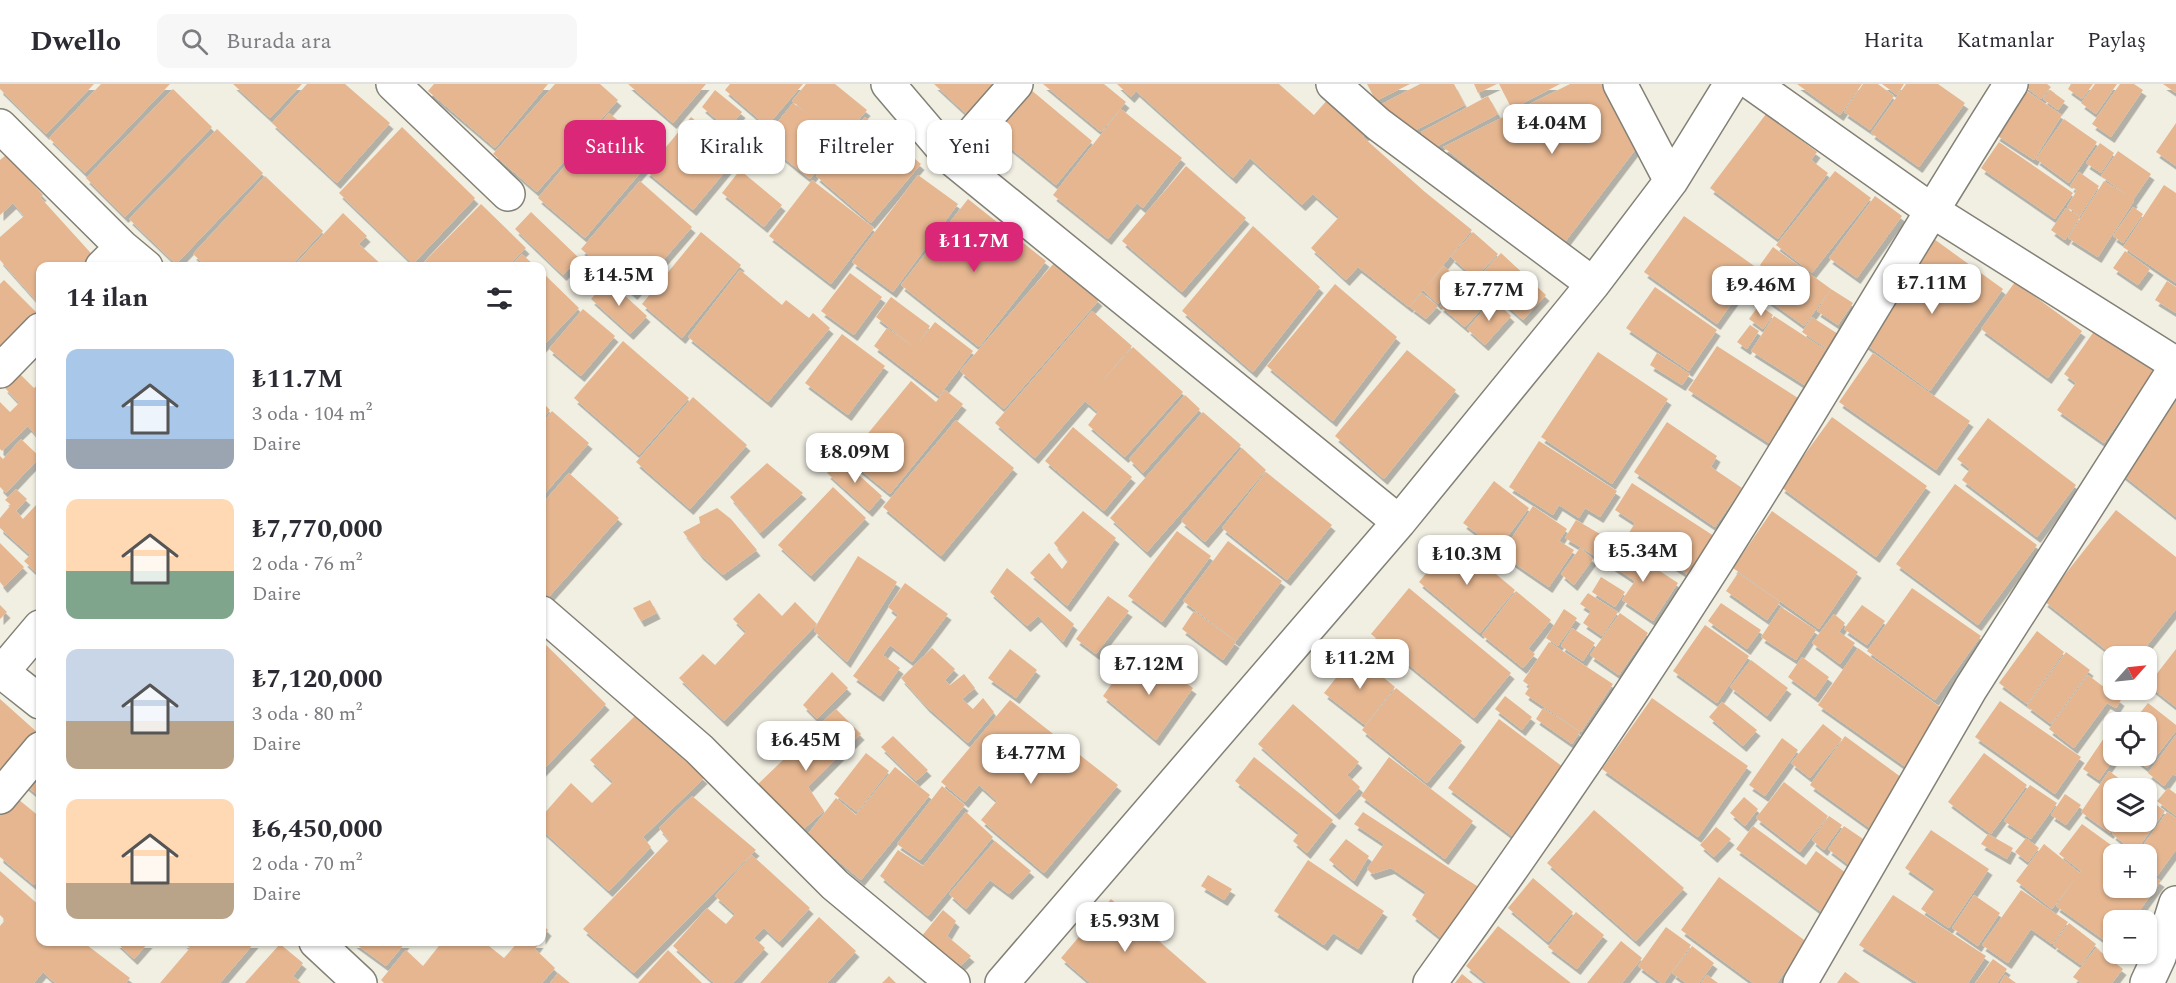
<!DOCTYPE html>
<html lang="tr">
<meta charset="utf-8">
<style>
body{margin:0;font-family:Spectral,serif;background:#f7f7f7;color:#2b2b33;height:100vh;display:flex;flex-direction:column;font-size:22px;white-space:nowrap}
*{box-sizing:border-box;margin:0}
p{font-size:20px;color:#7c7c81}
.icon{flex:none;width:33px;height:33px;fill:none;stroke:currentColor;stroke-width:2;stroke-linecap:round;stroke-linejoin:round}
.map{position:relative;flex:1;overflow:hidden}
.details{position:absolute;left:36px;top:178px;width:510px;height:684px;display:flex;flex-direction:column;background:#fff;border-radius:12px;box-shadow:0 2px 4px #0004}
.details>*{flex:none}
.top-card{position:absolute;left:564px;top:36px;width:570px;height:54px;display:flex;gap:12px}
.needle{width:39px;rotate:63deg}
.tools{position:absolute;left:2103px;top:562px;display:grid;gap:12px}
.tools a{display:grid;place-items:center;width:54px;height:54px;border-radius:12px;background:#fff;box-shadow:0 2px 4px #0004;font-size:30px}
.price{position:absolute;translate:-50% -51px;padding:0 14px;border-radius:12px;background:#fff;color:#222;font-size:20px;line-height:39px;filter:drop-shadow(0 2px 3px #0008)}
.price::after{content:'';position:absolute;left:50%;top:36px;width:18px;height:14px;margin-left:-9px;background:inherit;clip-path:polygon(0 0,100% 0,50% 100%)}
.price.selected{background:#db2777;color:#fff}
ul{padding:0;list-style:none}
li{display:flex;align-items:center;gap:18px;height:150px;padding:0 30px}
li span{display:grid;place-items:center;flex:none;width:168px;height:120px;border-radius:12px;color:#555}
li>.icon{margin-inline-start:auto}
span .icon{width:72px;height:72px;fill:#fffc;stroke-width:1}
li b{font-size:26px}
h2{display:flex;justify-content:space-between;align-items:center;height:72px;padding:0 30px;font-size:26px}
.pill{padding:0 21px;border-radius:12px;background:#fff;box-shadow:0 2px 4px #0004;font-size:21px;line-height:54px}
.pill.selected{background:#db2777;color:#fff}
header{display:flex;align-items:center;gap:36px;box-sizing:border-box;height:84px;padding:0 30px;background:#fff;border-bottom:2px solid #e1e1e2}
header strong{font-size:28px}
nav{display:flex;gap:33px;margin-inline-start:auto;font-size:21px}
.search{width:420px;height:54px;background:#f7f7f7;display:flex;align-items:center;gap:15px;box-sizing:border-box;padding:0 21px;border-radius:12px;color:#7c7c81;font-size:22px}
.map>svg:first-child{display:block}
.building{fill:#e5b690;filter:url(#shadow)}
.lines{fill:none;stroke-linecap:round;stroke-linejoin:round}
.minor-casing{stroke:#838176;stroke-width:36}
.minor{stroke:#fff;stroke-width:33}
</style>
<header>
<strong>Dwello</strong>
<div class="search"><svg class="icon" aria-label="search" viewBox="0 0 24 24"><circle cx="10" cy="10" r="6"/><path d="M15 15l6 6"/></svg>Burada ara</div>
<nav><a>Harita</a><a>Katmanlar</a><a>Paylaş</a></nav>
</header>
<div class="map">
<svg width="2176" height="899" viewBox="0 0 2176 899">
<defs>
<filter id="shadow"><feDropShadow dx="3.5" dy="6" stdDeviation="0" flood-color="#0004"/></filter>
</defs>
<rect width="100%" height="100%" fill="#f1efe2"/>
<path class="building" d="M0,0H94L46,50L0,5Z
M101,0H170L85,89L49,54Z
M233,0H302L270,34Z
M307,0H345L390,39L337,99L272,39Z
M434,0H548L495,64L428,7Z
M555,0H600L618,16L537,108L493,70Z
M628,0H706L673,39Z
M730,0H803L767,42L725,6Z
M806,0H835L867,26L810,95L779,70L774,76L758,62L793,19L808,30L792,17Z
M934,0H1006L973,36Z
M1043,0H1104L1126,18L1101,48Z
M1117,0H1279L1314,31L1329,14L1367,49L1363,53L1425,108L1472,146L1409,223L1358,183L1346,196L1311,164L1339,133L1313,110L1302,121L1250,74L1233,94L1136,7L1131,13Z
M1367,0H1410L1376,17Z
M1420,0H1454L1465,21L1414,47L1378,22Z
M1474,0H1497L1478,9Z
M1499,0H1560L1512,25Z
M1570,0H1602L1635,66L1565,158L1443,63Z
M1797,0H1862L1840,31Z
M1863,0H1878L1894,12L1870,46L1844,28Z
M1882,0H1904L1897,11Z
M1906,0H1938L1965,19L1919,83L1871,49Z
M2022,0H2047L2051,3L2041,15Z
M2071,0H2093L2082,15L2068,5Z
M2095,0H2117L2096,30L2081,19Z
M2120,0H2134L2143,6L2111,53L2092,40Z
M2163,0H2176V9Z
M173,5L212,43L125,133L86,94Z
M1030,5L1092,57L1056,101L993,50Z
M715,6L742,28L728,45L702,23Z
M2025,6L2062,31L2034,76L1996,51Z
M2050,6L2065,17L2058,26L2043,15Z
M1488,12L1498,30L1430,66L1421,48Z
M1121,25L1182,74L1143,124L1137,119L1108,155L1053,111Z
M609,29L657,69L585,154L538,114Z
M1766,30L1817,68L1811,76L1828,89L1778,155L1710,104Z
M691,33L738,72L693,126L646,87Z
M865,33L921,80L871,139L816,92Z
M2064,35L2097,58L2069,99L2036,75Z
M2176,39V82L2156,68Z
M402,43L475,114L413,180L339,109Z
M217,45L263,89L176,180L129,135Z
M1999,58L2073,109L2055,135L1981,84Z
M2100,59L2114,69L2101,89L2086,79Z
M2118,67L2151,90L2133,116L2134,117L2098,173L2068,154L2104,97L2128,112L2101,92Z
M6,71L43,111L40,113L98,177L91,183H40V221L0,176V153L24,132L13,119L0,131V76Z
M1186,82L1246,134L1182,208L1122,157Z
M740,86L782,121L764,143L722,109Z
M1835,87L1871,114L1812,189L1776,161Z
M2079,88L2099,102L2080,132L2067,123L2077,106L2070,102Z
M918,91L958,120L893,208L852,178Z
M265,92L323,147L290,183H207L193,170Z
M812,96L874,144L831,200L769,152Z
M640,97L692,143L634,210L581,165Z
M2164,101L2176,109V199L2123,163Z
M1875,112L1902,132L1857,194L1829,174Z
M968,115L1046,177L979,263L901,201Z
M481,120L526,164L507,183H425L422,180Z
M2133,123L2143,130L2123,159L2113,152Z
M2066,124L2080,133L2065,156L2051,146Z
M531,128L579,174L563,191L515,145Z
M343,129L367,152L359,160L384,183H293Z
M1684,132L1757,184L1717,240L1644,188Z
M1253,142L1320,203L1253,288L1182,227Z
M701,148L741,181L682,254L642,220Z
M1473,148L1498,170L1475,194L1451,173Z
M1934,155L2003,205L1930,307L1861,257Z
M1773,163L1831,205L1804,242L1757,208L1770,189L1760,181Z
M2125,167L2150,185L2138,201L2113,184Z
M1501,169L1546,211L1523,236L1477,195Z
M522,170L536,183H510Z
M1055,178L1099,216L1004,325L960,287Z
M1444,182L1459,196L1438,220L1423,206Z
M740,186L782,221L786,216L809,234L813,229L830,244L768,318L688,253Z
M542,188L579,224L542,263Z
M850,189L882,213L854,251L821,227Z
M1466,191L1491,214L1465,243L1440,222Z
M4,196L38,230L0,268V200Z
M608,196L647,232L630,250L591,215Z
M2167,197L2176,203V229L2155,216Z
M2015,198L2082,247L2048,294L1981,245Z
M1335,200L1397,253L1333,337L1267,282Z
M1655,203L1717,246L1689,287L1626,244Z
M1831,205L1853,219L1838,241L1817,227Z
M1422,209L1438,222L1426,235L1410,223Z
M891,213L930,242L917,261L935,238L973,267L939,312L874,262L887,244L915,264L876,233Z
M1493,215L1511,232L1485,261L1467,245Z
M1759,221L1773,231L1763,245L1749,235Z
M583,225L615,252L581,292L549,265Z
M1092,227L1132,262L1097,303L1133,263L1183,308L1125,373L1088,341L1098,328L1085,317L1035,374L995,339Z
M1774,232L1829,268L1806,302L1751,267Z
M1812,233L1838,250L1827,265L1802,248Z
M1750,241L1759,247L1747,265L1737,258Z
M2095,246L2154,287L2104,359L2057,326L2076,299L2064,290Z
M842,250L885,282L848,331L805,299Z
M623,257L689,314L639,371L574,314Z
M1717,262L1798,314L1769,359L1688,306Z
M1407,266L1456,306L1384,395L1335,352Z
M1598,268L1668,315L1612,400L1541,353Z
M1657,269L1690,290L1682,301L1650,281Z
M1873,269L1970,337L1936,386L1839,318Z
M19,289L34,304L39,300L40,302V356L28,342L2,367L0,365V318L10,328L19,319L4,303Z
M911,297L936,318L945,306L963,320L890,410L847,375Z
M1185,311L1200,325L1143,389L1129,375Z
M693,313L747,361L690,425L636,378Z
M2176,314V433L2118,387Z
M542,318L550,326L542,335Z
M552,327L589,359L542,413V339Z
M1203,328L1241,361L1147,468L1110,434Z
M1832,333L1927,402L1876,473L1781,403Z
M1988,334L2076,401L2037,453L1962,396L1970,385L1957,375Z
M956,336L1014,384L941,472L883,423Z
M1667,338L1717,372L1711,383L1742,404L1715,443L1634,388Z
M1073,343L1132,393L1104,427L1045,377Z
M21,355L40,373L6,409L0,403V372L3,375Z
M1539,357L1617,407L1600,433L1585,424L1579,434L1559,421L1553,431L1509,403Z
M1242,364L1266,386L1205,458L1181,437Z
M840,374L882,412L869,427L827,389Z
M767,379L803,409L760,449L730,413Z
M1266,388L1332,441L1287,496L1222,444Z
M569,389L619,434L546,516L542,512V420Z
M1494,397L1529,424L1498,465L1463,439Z
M1632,399L1714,452L1688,491L1627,452L1635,439L1615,426Z
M1955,400L2037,461L1978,541L1896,480Z
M833,403L866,434L811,492L778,461Z
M16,405L27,415L16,427L23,435L36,421L40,426V492L24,477L30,471L0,444V434L11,421L5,416Z
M1533,422L1567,445L1559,457L1574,466L1549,503L1501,470Z
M717,424L731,435L757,466L723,491L700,470L683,448L700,439L699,433Z
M2116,426L2176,473V525L2138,573H2115L2044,517Z
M1083,427L1116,454L1067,522L1030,489L1049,469L1062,485L1068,477L1054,459Z
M1772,427L1858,488L1819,545L1733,484Z
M1576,436L1607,454L1595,472L1565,454Z
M1177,447L1211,472L1162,538L1128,512Z
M1454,455L1515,506L1480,549L1419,498Z
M1228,457L1282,497L1236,557L1183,517Z
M0,459L24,483L4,503L0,498Z
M1620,461L1678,499L1653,537L1622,516L1635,497L1608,479Z
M1580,464L1593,475L1574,501L1561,490Z
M858,472L897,498L847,578L814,547L817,540L724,637L679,594L703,570L715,581L746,548L733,535L759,509L782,532L795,518L817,540Z
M1007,484L1074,540L1063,558L1038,532L1027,542L990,508Z
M1738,489L1780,518L1767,536L1726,507Z
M1601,493L1625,508L1615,523L1592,508Z
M905,499L948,530L912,578L890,561L883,571L900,584L880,612L853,592L898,531L888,523Z
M1409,504L1511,589L1474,634L1371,550Z
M1912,504L1981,552L1935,616L1867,567Z
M1516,507L1551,536L1528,565L1535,570L1523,584L1482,551Z
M1588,509L1618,528L1602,552L1583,539L1591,527L1580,520Z
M1108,512L1129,527L1096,570L1076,555Z
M650,516L657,529L641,537L633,524Z
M1721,519L1761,546L1747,565L1708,537Z
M0,521L7,528L0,535Z
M1862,521L1885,537L1867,561L1844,545Z
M1781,523L1816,546L1796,576L1761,553Z
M1564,525L1577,534L1558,562L1546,554Z
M1194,527L1236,558L1223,576L1182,545Z
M1620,529L1648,549L1619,591L1590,571Z
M1834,530L1845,539L1839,548L1855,559L1840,580L1812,559Z
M1705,541L1749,572L1717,619L1673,587Z
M1572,544L1595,559L1583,577L1561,562Z
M2037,547L2064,568L2027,620L1999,599Z
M542,557L606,620L542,687Z
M1549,558L1613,600L1581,648L1525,610L1530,602L1523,597Z
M932,564L955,585L945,596L950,601L964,590L975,604L962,615L973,625L983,614L994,628L968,659L926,622L901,594Z
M1858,564L1947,628L1907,684L1818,621Z
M1010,565L1037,586L1016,614L988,594Z
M2176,565V623L2148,601Z
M2066,568L2090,586L2051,640L2027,622Z
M1355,570L1395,603L1365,641L1324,609Z
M1148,572L1193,604L1156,656L1103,612L1120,588L1133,594Z
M1802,573L1829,593L1815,613L1788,593Z
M1751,576L1788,604L1767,632L1730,603Z
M832,588L848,604L817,635L803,621Z
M2088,591L2121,616L2116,624L2107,619L2074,664L2049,645Z
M1396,604L1462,657L1427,699L1362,646Z
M1505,612L1532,633L1522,646L1495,625Z
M1652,614L1748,682L1698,753L1602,685Z
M0,615L38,649L0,693Z
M1010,616L1118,701L1044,789L981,736L997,717L979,701L965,718L941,698Z
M2000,617L2081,673L2055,710L1975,653Z
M1722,618L1757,646L1743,662L1709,633Z
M2148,619L2176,641V647L2147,684L2132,672H2146V639H2132Z
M1293,620L1359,678L1347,691L1360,703L1336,730L1258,660Z
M1543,624L1580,648L1572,660L1536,635Z
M836,625L861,650L808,703L824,727L798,750L754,704Z
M636,631L704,694L643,753L651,763L609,807L542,746V732L571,699L592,719L613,698L590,676Z
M1499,635L1563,683L1512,752L1448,704Z
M1823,640L1842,655L1810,694L1791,679Z
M2176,651V692L2173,690L2164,702L2148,689Z
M893,652L928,686L916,697L881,663Z
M1845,652L1909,699L1874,747L1810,701Z
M1782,654L1798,666L1765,712L1749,701Z
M2104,654L2114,661V672H2116L2099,696L2083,685Z
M866,669L889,687L857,728L834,710Z
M1984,669L2027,701L1991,750L1948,718Z
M1254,673L1333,736L1307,769L1293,757L1299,749L1235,697Z
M1389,673L1473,737L1445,775L1361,712Z
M40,679V713L24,700Z
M895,683L930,711L861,796L807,751L836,714L856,731Z
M2109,687L2133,705H2114V738H2118L2110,749L2081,728Z
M1784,698L1828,732L1800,768L1756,734Z
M2030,701L2057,719L2031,755L2004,737Z
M942,702L965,721L920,776L897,760Z
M2168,704L2176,710V732L2157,717Z
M2065,710L2081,721L2066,741L2051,731Z
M13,711L40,733V793L34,801L0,773V727Z
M692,712L756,766L634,889L583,845L669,756L659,744Z
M1744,713L1758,725L1745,742L1730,729Z
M2146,713L2165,727L2135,768L2112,750L2120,738H2146Z
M1594,726L1684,804L1636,857L1547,779Z
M966,728L993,753L928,832L880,792L898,766L923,782Z
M1363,728L1480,804L1441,854L1412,831L1426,808L1391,784L1372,790L1367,785L1384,760L1354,740Z
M2167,728L2176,734V766L2157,792L2146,784V771H2136Z
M1829,732L1842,741L1824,766L1812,756Z
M2082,740L2125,771H2114V804H2146V787L2161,797L2132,837H2114V863L2056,822L2077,792L2052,825L2016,797L2044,760L2080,789L2081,787L2059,770Z
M1753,742L1806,781L1816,767L1846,789L1836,803L1840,806L1823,829L1736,765Z
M1844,742L1866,757L1849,781L1828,765Z
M1716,743L1731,755L1714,773L1700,761Z
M1931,746L1989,785L1949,844L1921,825L1935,805L1905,784Z
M1988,750L2013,764L2007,775L1981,760Z
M2026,754L2039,764L2028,778L2015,768Z
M1346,755L1369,772L1354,797L1329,776Z
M995,757L1031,787L1009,810L990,796L966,825L949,810Z
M752,771L810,824L779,858L764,844L754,854L765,864L733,899H714L673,862L707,824L726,840L735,830L715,812Z
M1308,776L1384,827L1358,865L1333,849L1324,861L1274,827Z
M0,787L40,822V858H83L130,894L126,899H55L43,888L34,899H0V842L5,836L0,831Z
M1208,791L1232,805L1224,816L1201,802Z
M1719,793L1807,858L1777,899H1753L1681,846Z
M1533,794L1573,828L1548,858L1508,824Z
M2021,806L2068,838L2052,860L2031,845L2008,879L1982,861Z
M1893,811L1986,872L1968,899H1918L1859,861Z
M1974,811L2000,829L1978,862L1952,844Z
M1111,815L1207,899H1090L1061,874Z
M943,826L956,837L947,852L971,872L958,884L921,853Z
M1576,828L1604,851L1577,885L1548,863Z
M819,833L856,867L827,899H760Z
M2069,839L2096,860L2081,881L2053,861Z
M542,840L548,846L542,855Z
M1498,842L1571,899H1487L1466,882Z
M1666,843L1691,861L1664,899H1661L1638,882Z
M1621,857L1642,874L1622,899H1587Z
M116,858H149L134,875Z
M183,858H255L220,899H160L190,864Z
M353,858H406L386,882Z
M442,858H484L504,874L518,858H540L535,865L555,884L542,899H384L381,896L406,866L423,882Z
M280,860L303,879L293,892L301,899H245Z
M1692,862L1714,879L1699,899H1686L1672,889Z
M2096,864L2123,885L2112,899H2081L2073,893Z
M668,866L702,899H638Z
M1993,875L2007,885L1997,899H1975Z
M1845,888L1860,899H1837Z
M558,889L570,899H550Z
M1462,890L1473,899H1455Z
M1707,891L1718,899H1701Z
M2005,891L2016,899H2000Z
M889,892L896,899H882Z"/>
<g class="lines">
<defs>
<path id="minor" d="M393,0L508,110
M888,0L951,74L1399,438
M1333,0L1378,40L1593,200
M1620,0L1671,97
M1753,0L1931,126L2176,280
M0,42L122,163L146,183
M951,74L1016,0
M102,183L122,163
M0,287L40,246
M542,529L699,665L835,801L953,899
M40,543L2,588L40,618
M0,713L40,665
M316,858L360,899
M1002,899L1399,438L1593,200L1671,97L1731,0
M1430,899C1548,736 1660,570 1766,399C1848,266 1927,132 2011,0
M1800,899L1971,604L2176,283
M2147,899L2159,873L2176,819"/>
</defs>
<use href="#minor" class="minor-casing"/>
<use href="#minor" class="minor"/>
</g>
</svg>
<div class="tools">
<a><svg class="needle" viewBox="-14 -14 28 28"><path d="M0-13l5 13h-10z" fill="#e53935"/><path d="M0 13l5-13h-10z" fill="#7c7c81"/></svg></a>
<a><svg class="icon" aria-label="locate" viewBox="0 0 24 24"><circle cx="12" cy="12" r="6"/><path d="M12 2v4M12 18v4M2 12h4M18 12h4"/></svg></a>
<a><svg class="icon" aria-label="layers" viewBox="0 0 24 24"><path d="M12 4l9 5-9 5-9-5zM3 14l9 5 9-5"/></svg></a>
<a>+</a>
<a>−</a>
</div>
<b class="price" style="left:1552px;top:71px">₺4.04M</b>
<b class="price selected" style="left:974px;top:189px">₺11.7M</b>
<b class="price" style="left:619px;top:223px">₺14.5M</b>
<b class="price" style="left:1932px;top:231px">₺7.11M</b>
<b class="price" style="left:1761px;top:233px">₺9.46M</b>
<b class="price" style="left:1489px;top:238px">₺7.77M</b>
<b class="price" style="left:855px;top:400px">₺8.09M</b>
<b class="price" style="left:1643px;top:499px">₺5.34M</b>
<b class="price" style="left:1467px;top:502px">₺10.3M</b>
<b class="price" style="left:1360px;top:606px">₺11.2M</b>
<b class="price" style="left:1149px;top:612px">₺7.12M</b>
<b class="price" style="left:806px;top:688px">₺6.45M</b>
<b class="price" style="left:1031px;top:701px">₺4.77M</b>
<b class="price" style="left:1125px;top:869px">₺5.93M</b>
<div class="top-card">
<a class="pill selected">Satılık</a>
<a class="pill">Kiralık</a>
<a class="pill">Filtreler</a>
<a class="pill">Yeni</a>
</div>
<section class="details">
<h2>14 ilan<svg class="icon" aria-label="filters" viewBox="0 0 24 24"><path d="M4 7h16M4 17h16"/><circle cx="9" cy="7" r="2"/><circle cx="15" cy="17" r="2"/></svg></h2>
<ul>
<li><span style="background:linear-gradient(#a9c7e8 75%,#9aa5b1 0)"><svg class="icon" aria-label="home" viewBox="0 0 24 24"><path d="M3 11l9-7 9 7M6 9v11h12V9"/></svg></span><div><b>₺11.7M</b><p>3 oda · 104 m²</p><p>Daire</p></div></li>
<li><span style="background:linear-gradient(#ffd9b3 60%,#7fa58c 0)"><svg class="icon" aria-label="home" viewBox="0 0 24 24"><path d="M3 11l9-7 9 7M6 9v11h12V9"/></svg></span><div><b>₺7,770,000</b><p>2 oda · 76 m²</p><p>Daire</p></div></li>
<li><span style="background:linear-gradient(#c9d6e8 60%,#b9a48a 0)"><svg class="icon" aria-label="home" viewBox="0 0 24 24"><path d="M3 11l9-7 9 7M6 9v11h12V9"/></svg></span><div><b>₺7,120,000</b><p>3 oda · 80 m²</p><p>Daire</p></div></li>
<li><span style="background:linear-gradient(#ffd9b3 70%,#b9a48a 0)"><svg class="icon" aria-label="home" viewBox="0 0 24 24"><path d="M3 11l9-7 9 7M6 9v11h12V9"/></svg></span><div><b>₺6,450,000</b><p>2 oda · 70 m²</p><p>Daire</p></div></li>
</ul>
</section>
</div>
